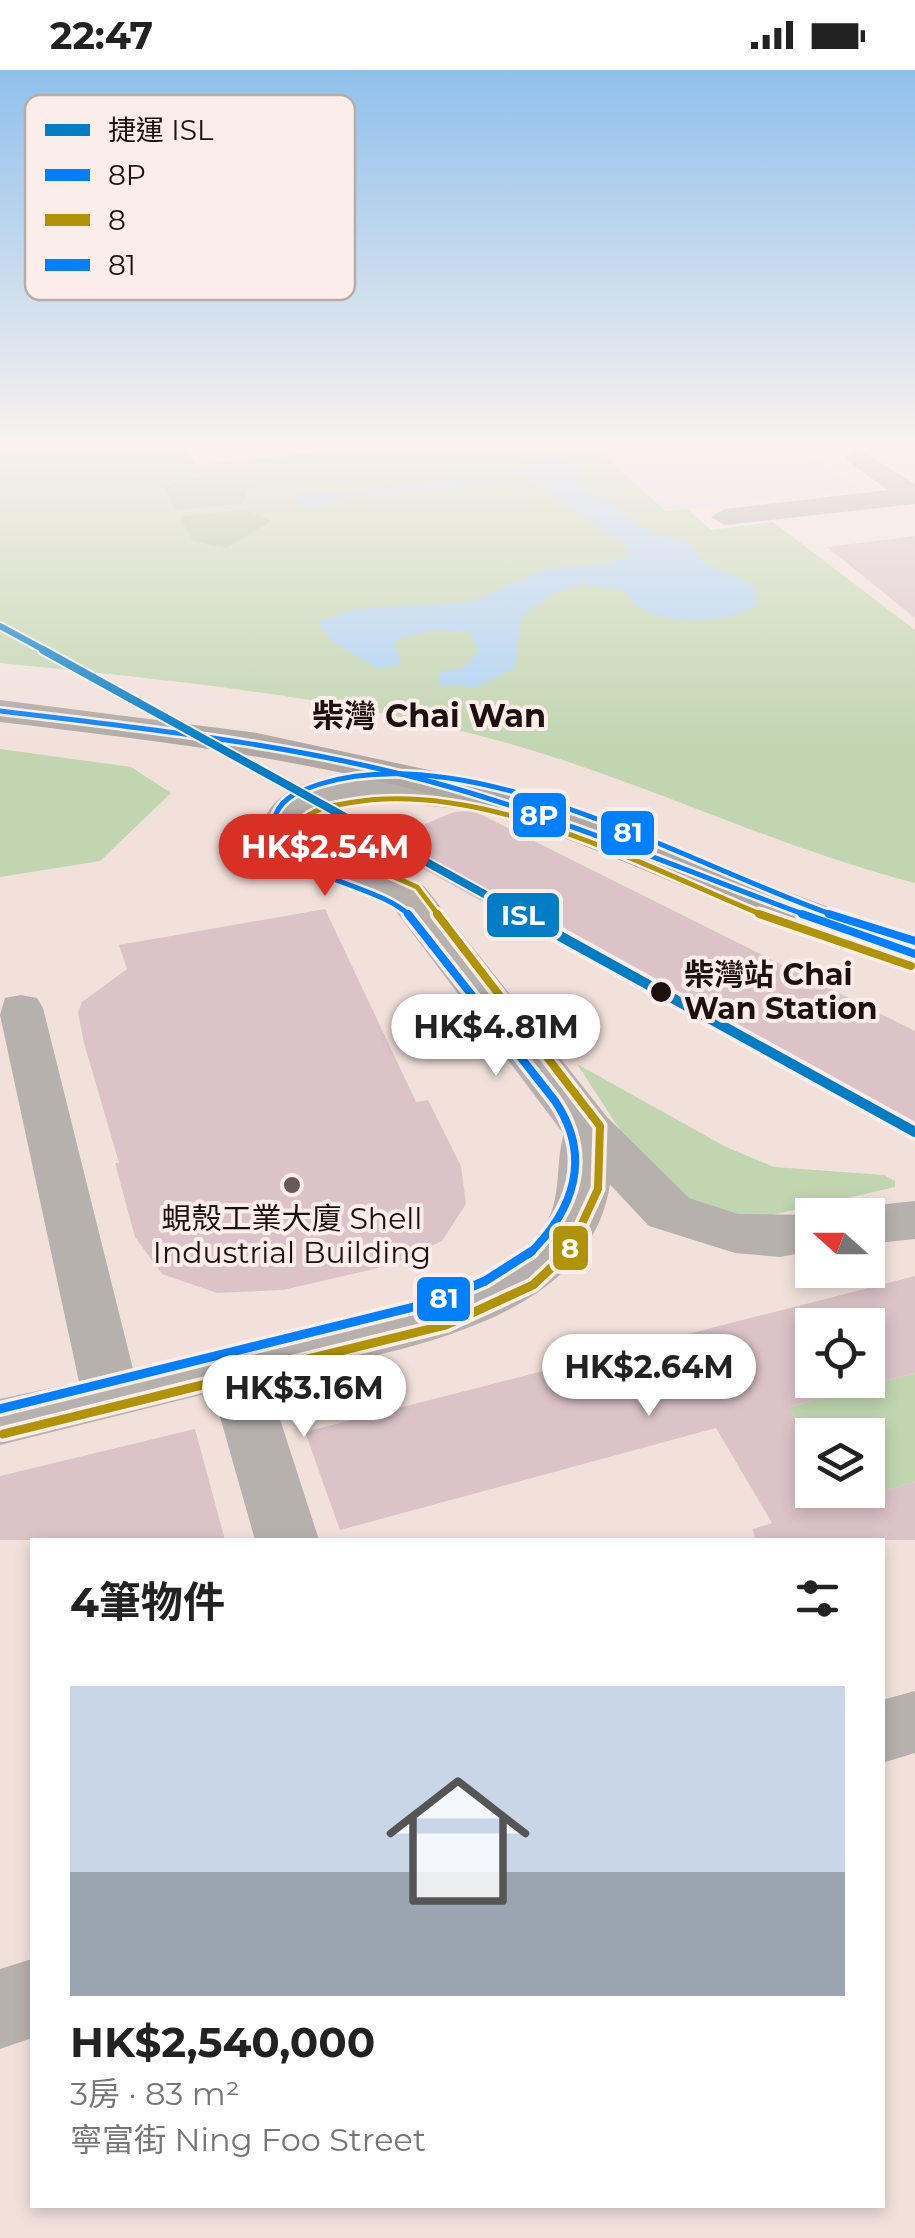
<!DOCTYPE html>
<html lang="zh-TW">
<meta charset="utf-8">
<style>
body{margin:0;font-family:Montserrat,"Noto Sans TC",sans-serif;background:#f2f2f2;color:#222;height:100vh;display:flex;flex-direction:column;font-size:38px;white-space:nowrap}
*{box-sizing:border-box;margin:0}
p{font-size:32px;color:#767676}
.icon{flex:none;width:55px;height:55px;fill:none;stroke:currentColor;stroke-width:2;stroke-linecap:round;stroke-linejoin:round}
.map{position:relative;flex:1;overflow:hidden}
.details{position:absolute;left:30px;top:1468px;width:855px;height:670px;display:flex;flex-direction:column;background:#fff;border-radius:0px;box-shadow:0 5px 15px #0003}
.details>*{flex:none}
.needle{width:65px;rotate:291deg}
.fabs{position:absolute;left:795px;top:1128px;display:grid;gap:20px}
.fabs a{display:grid;place-items:center;width:90px;height:90px;border-radius:0px;background:#fff;box-shadow:0 5px 15px #0003;font-size:50px}
.price{position:absolute;translate:-50% -85px;padding:0 22px;border-radius:35px;background:#fff;color:#222;font-size:32px;line-height:65px;filter:drop-shadow(0 2px 5px #0008)}
.price::after{content:'';position:absolute;left:50%;top:60px;width:30px;height:22px;margin-left:-15px;background:inherit;clip-path:polygon(0 0,100% 0,50% 100%)}
.price.current{background:#d93025;color:#fff}
ul{padding:0;list-style:none}
li{display:grid;align-content:center;gap:20px;height:530px;padding:0 40px}
li span{display:grid;place-items:center;height:310px;border-radius:0px;color:#555}
li>.icon{margin-inline-start:auto}
span .icon{width:180px;height:180px;fill:#fffc;stroke-width:1}
li b{font-size:42px}
h2{display:flex;justify-content:space-between;align-items:center;height:120px;padding:0 40px;font-size:42px}
.status{display:flex;justify-content:space-between;align-items:center;height:70px;padding:0 50px;background:#fff;direction:ltr}
.status svg{height:28px;fill:currentColor}
.map>svg:first-child{display:block}
.education{fill:#e6dbe4}
.green{fill:#c0d5b0}
.forest{fill:#b1c99f}
.water{fill:#acd2f2}
.building{fill:#dbc3c8;fill-rule:evenodd}
.lines{fill:none;stroke-linecap:round;stroke-linejoin:round}
.minor{fill:#b7b1ae;fill-rule:evenodd}
.tertiary{fill:#b7b1ae;fill-rule:evenodd}
.trunk{fill:#b0a8a2;fill-rule:evenodd}
.bus-1-far1-casing{stroke:#fbeeea;stroke-width:10}
.bus-1-casing{stroke:#fbeeea;stroke-width:15}
.bus-2-far2-casing{stroke:#fbeeea;stroke-width:10}
.bus-2-far1-casing{stroke:#fbeeea;stroke-width:15}
.bus-2-casing{stroke:#fbeeea;stroke-width:16}
.bus-3-far2-casing{stroke:#fbeeea;stroke-width:10}
.bus-3-far1-casing{stroke:#fbeeea;stroke-width:15}
.bus-3-casing{stroke:#fbeeea;stroke-width:16}
.bus-1-far1{stroke:#0080ff;stroke-width:5}
.bus-1{stroke:#0080ff;stroke-width:8}
.bus-2-far2{stroke:#b09405;stroke-width:5}
.bus-2-far1{stroke:#b09405;stroke-width:8}
.bus-2{stroke:#b09405;stroke-width:9}
.bus-3-far2{stroke:#0080ff;stroke-width:5}
.bus-3-far1{stroke:#0080ff;stroke-width:8}
.bus-3{stroke:#0080ff;stroke-width:9}
.metro-1-far2-casing{stroke:#fbeeea;stroke-width:10}
.metro-1-far1-casing{stroke:#fbeeea;stroke-width:12}
.metro-1-casing{stroke:#fbeeea;stroke-width:18}
.metro-1-far2{stroke:#007dc5;stroke-width:6}
.metro-1-far1{stroke:#007dc5;stroke-width:8}
.metro-1{stroke:#007dc5;stroke-width:10}
.stop-dot{fill:#1c110e;stroke:#fbeeea;stroke-width:4}
.poi-dot{fill:#675a56;stroke:#fbeeea;stroke-width:4}
.labels{text-anchor:middle;stroke-width:8;stroke-linejoin:round;paint-order:stroke}
.stop-label{font-size:30px;font-weight:bold;fill:#1c110e;stroke:#fbeeea;text-anchor:start}
.poi-label{font-size:30px;fill:#1c110e;stroke:#fbeeea}
.far-district-label{font-size:32px;font-weight:bold;fill:#1c110e;stroke:#fbeeea}
.key{fill:#fbeeea;stroke:#b8aca8;stroke-width:2.5}
.key-label{font-size:28px;fill:#1c110e}
.line-badge{stroke:#fbeeea;stroke-width:4}
.badge-label{font-size:28px;text-anchor:middle;font-weight:bold;fill:#fff}
</style>
<div class="status"><b>22:47</b><svg viewBox="0 0 49 12"><path d="M0 12V9h3v3zM5 12V6h3v6zM10 12V3h3v9zM15 12V0h3v12zM26 1h20v11H26zM47 4h2v5h-2z"/></svg></div>
<div class="map">
<svg width="915" height="2168" viewBox="0 0 915 2168">
<rect width="100%" height="100%" fill="#f2e1db"/>
<path class="education" d="M593,375H797L858,419L668,441Z"/>
<path class="green" d="M0,375H184L196,395L390,375H593L666,441L687,439L711,460L773,452L915,560V813C778,778 650,714 514,675C346,627 174,610 0,593Z
M0,679L131,697L171,723L100,791L0,807Z
M577,994L726,1077L774,1097L884,1105L895,1111V1117L754,1149L702,1142L648,1103Z
M915,1303V1412L849,1431L842,1420H868V1365H812V1375L788,1337Z"/>
<path class="forest" d="M187,406L250,418L242,434L176,440L165,418Z
M245,439L271,451L227,478L193,471L180,447Z"/>
<path class="water" d="M547,388L583,396L579,413L585,421L610,432L646,460L687,472L702,491L752,515L758,528L756,534C729,557 640,558 625,521L584,514L553,524L521,547L515,598L476,617L438,615L441,601L461,599L478,583L470,562L431,560L394,571L401,594L378,599L331,571L318,552L356,539L471,532L545,499L609,493L630,485L625,474L513,401L518,393Z
M487,405L499,410L496,414L332,429L325,438L304,437L292,429L312,419L329,425Z"/>
<path class="building" d="M915,466V548L827,477L893,469Z
M474,741L915,961V1071L378,774L454,742Z
M325,839L416,1032L428,1030L461,1096L466,1134L442,1171L391,1195L283,1220L217,1223L162,1204L135,1167L115,1093H119L84,973L78,942L82,932L127,899L119,875Z
M915,1206V1303L788,1337L812,1375V1420H842L849,1431L915,1412V1470H755L753,1459L772,1453L716,1358L340,1460L305,1362ZM812,1255H868V1310H812Z
M195,1359L225,1470H0V1406Z"/>
<g class="lines">
<path class="minor" d="M858,379L915,414V434L725,455L711,447L725,439L888,420L849,392L845,387Z
M21,925L37,928L43,938L133,1299C231,1276 489,1239 544,1157C566,1124 551,1079 571,1048L588,1043L605,1048C617,1066 613,1093 610,1114C589,1258 381,1283 267,1309L319,1470H255L213,1322L0,1375V1329L79,1312L0,945L5,928Z
M915,1621V1683L882,1693V1630Z
M32,1889V1968L0,1979V1899Z"/>
<path class="tertiary" d="M349,703L400,704L484,718L490,727L484,736C424,750 359,700 306,750L305,761L325,775L424,816L607,1047L689,1128L738,1144L821,1145H812V1181L780,1187L735,1183L649,1156L569,1071L392,836L282,787L265,768L262,757C271,718 315,709 349,703Z
M915,1131V1169L868,1174V1145H845L868,1136Z"/>
<path class="trunk" d="M0,630L257,663L461,707L574,743L915,869V898C770,862 635,789 494,743C334,691 166,672 0,652Z"/>
<defs>
<path id="bus-1-far1" d="M0,641C151,659 303,675 450,717C572,752 689,802 808,846"/>
<path id="bus-1" d="M802,844L915,884"/>
<path id="bus-2-far2" d="M439,846L417,817L308,769L297,757L299,753C312,739 330,736 348,733C482,708 643,796 765,846"/>
<path id="bus-2-far1" d="M437,844L600,1056L598,1119L568,1184
M759,844L911,896"/>
<path id="bus-2" d="M3,1364L446,1255L533,1215L569,1181"/>
<path id="bus-3-far2" d="M410,846C377,812 274,807 272,756C277,729 296,722 320,714C474,666 691,796 836,846"/>
<path id="bus-3-far1" d="M408,844L555,1031C592,1086 575,1139 529,1184
M829,844L915,871"/>
<path id="bus-3" d="M0,1339L438,1231L485,1211L532,1181"/>
</defs>
<use href="#bus-1-far1" class="bus-1-far1-casing"/>
<use href="#bus-1" class="bus-1-casing"/>
<use href="#bus-2-far2" class="bus-2-far2-casing"/>
<use href="#bus-2-far1" class="bus-2-far1-casing"/>
<use href="#bus-2" class="bus-2-casing"/>
<use href="#bus-3-far2" class="bus-3-far2-casing"/>
<use href="#bus-3-far1" class="bus-3-far1-casing"/>
<use href="#bus-3" class="bus-3-casing"/>
<use href="#bus-1-far1" class="bus-1-far1"/>
<use href="#bus-1" class="bus-1"/>
<use href="#bus-2-far2" class="bus-2-far2"/>
<use href="#bus-2-far1" class="bus-2-far1"/>
<use href="#bus-2" class="bus-2"/>
<use href="#bus-3-far2" class="bus-3-far2"/>
<use href="#bus-3-far1" class="bus-3-far1"/>
<use href="#bus-3" class="bus-3"/>
<defs>
<path id="metro-1-far2" d="M0,556L48,582"/>
<path id="metro-1-far1" d="M43,580L524,846"/>
<path id="metro-1" d="M520,844L915,1062"/>
</defs>
<use href="#metro-1-far2" class="metro-1-far2-casing"/>
<use href="#metro-1-far1" class="metro-1-far1-casing"/>
<use href="#metro-1" class="metro-1-casing"/>
<use href="#metro-1-far2" class="metro-1-far2"/>
<use href="#metro-1-far1" class="metro-1-far1"/>
<use href="#metro-1" class="metro-1"/>
</g>
<linearGradient id="sky" x2="0" y2="1"><stop stop-color="#90c0ec"/><stop offset="0.55" stop-color="#f9f2ef"/><stop offset="1" stop-color="#f9f2ef" stop-opacity="0"/></linearGradient>
<rect width="915" height="679" fill="url(#sky)"/>
<circle class="stop-dot" cx="661" cy="922" r="12"/>
<circle class="poi-dot" cx="292" cy="1115" r="10"/>
<g class="labels">
<g class="stop-label">
<text x="684" y="915">柴灣站 Chai<tspan x="684" dy="34">Wan Station</tspan></text>
</g>
<g class="poi-label">
<text x="292" y="1159">蜆殼工業大廈 Shell<tspan x="292" dy="34">Industrial Building</tspan></text>
</g>
<g class="far-district-label">
<text x="429" y="657">柴灣 Chai Wan</text>
</g>
</g>
<rect x="25" y="25" width="330" height="205" rx="15" class="key"/>
<rect x="45" y="54" width="45" height="12" fill="#007dc5"/>
<rect x="45" y="99" width="45" height="12" fill="#0080ff"/>
<rect x="45" y="144" width="45" height="12" fill="#b09405"/>
<rect x="45" y="189" width="45" height="12" fill="#0080ff"/>
<g class="key-label">
<text x="108" y="70">捷運 ISL</text>
<text x="108" y="115">8P</text>
<text x="108" y="160">8</text>
<text x="108" y="205">81</text>
</g>
<g class="line-badge">
<rect x="511" y="721" width="57" height="48" rx="10" fill="#0080ff"/>
<rect x="599" y="739" width="57" height="48" rx="10" fill="#0080ff"/>
<rect x="485" y="821" width="76" height="48" rx="10" fill="#007dc5"/>
<rect x="551" y="1154" width="39" height="48" rx="10" fill="#b09405"/>
<rect x="415" y="1205" width="57" height="48" rx="10" fill="#0080ff"/>
</g>
<g class="badge-label">
<text x="539" y="755">8P</text>
<text x="628" y="772">81</text>
<text x="523" y="855">ISL</text>
<text x="570" y="1188">8</text>
<text x="444" y="1238">81</text>
</g>
</svg>
<div class="fabs">
<a><svg class="needle" viewBox="-14 -14 28 28"><path d="M0-13l5 13h-10z" fill="#e53935"/><path d="M0 13l5-13h-10z" fill="#767676"/></svg></a>
<a><svg class="icon" aria-label="locate" viewBox="0 0 24 24"><circle cx="12" cy="12" r="6"/><path d="M12 2v4M12 18v4M2 12h4M18 12h4"/></svg></a>
<a><svg class="icon" aria-label="layers" viewBox="0 0 24 24"><path d="M12 4l9 5-9 5-9-5zM3 14l9 5 9-5"/></svg></a>
</div>
<b class="price current" style="left:325px;top:829px">HK$2.54M</b>
<b class="price" style="left:496px;top:1009px">HK$4.81M</b>
<b class="price" style="left:649px;top:1349px">HK$2.64M</b>
<b class="price" style="left:304px;top:1370px">HK$3.16M</b>
<section class="details">
<h2>4筆物件<svg class="icon" aria-label="filters" viewBox="0 0 24 24"><path d="M4 7h16M4 17h16"/><circle cx="9" cy="7" r="2"/><circle cx="15" cy="17" r="2"/></svg></h2>
<ul>
<li><span style="background:linear-gradient(#c9d6e8 60%,#9aa5b1 0)"><svg class="icon" aria-label="home" viewBox="0 0 24 24"><path d="M3 11l9-7 9 7M6 9v11h12V9"/></svg></span><div><b>HK$2,540,000</b><p>3房 · 83 m²</p><p>寧富街 Ning Foo Street</p></div></li>
</ul>
</section>
</div>
